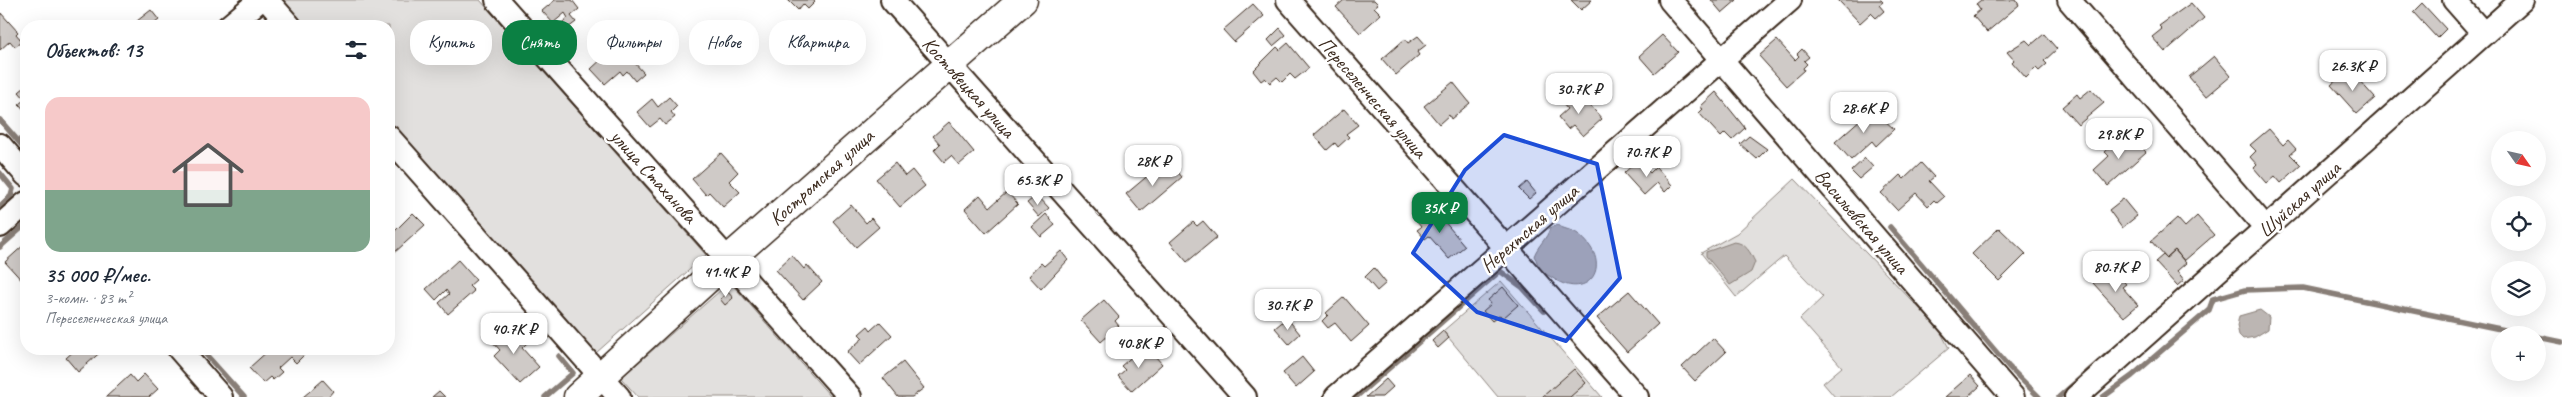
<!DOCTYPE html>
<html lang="ru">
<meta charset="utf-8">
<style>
body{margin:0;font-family:Caveat,sans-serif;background:#f6f6f7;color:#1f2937;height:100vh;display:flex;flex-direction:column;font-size:19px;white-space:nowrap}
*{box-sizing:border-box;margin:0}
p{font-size:16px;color:#747a83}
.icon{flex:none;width:28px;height:28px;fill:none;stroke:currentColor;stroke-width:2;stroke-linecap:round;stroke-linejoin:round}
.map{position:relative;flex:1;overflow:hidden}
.details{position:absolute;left:20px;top:20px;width:375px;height:335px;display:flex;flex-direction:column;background:#fff;border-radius:20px;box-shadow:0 5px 20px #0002}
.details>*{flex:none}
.guide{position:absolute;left:410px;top:20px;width:475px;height:45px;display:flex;gap:10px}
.needle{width:32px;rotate:124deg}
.buttons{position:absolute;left:2491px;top:131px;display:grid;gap:10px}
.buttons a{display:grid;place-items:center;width:55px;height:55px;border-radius:50%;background:#fff;box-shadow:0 5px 20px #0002;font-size:25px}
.price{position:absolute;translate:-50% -42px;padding:0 11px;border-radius:10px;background:#fff;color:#222;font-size:16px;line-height:32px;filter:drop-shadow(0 1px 2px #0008)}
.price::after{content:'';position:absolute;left:50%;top:30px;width:15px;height:11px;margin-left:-8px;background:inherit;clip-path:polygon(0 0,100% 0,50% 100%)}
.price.active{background:#0b8043;color:#fff}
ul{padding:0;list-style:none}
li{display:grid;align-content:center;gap:10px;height:265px;padding:0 25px}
li span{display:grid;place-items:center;height:155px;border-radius:15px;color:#555}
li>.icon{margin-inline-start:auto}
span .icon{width:90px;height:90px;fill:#fffc;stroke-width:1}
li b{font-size:21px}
h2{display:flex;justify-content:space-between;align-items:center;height:60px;padding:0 25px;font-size:21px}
.chip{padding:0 18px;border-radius:20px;background:#fff;box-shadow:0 5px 20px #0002;font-size:18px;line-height:45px}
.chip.active{background:#0b8043;color:#fff}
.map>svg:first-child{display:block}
.green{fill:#e2e0de;stroke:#8e857e}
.water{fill:#bcb6b3;stroke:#887e77}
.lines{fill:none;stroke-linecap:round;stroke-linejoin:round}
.stream{stroke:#887e77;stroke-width:5.5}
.building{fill:#cfcac7;stroke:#3b2a1e}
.street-casing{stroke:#3b2a1e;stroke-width:26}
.secondary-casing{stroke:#3b2a1e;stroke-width:31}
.street{stroke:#fff;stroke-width:22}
.secondary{stroke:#fff;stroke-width:28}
.marked{fill:#1d4ed8;fill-opacity:0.2;stroke:#1d4ed8;stroke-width:4;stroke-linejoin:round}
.labels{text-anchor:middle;stroke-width:5;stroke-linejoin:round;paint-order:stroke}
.street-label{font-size:20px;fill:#3b2a1e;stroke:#fff}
</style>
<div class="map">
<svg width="2562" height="397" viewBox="0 0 2562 397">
<rect width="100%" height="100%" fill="#fff"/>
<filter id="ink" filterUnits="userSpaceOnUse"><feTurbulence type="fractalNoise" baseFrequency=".02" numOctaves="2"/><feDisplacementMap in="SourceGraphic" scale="10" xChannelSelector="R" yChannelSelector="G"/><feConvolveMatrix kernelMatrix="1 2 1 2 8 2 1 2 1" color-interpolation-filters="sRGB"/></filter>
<g filter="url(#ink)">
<path class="green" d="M283,0H480L706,255L596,353L389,120V26H306Z
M1795,179L1939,329L1949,348L1891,397H1835L1823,383L1842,367L1800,319L1823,297L1784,256L1736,297L1701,253L1737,233Z
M1501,281L1602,397H1498L1443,331Z
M730,282L831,397H638L621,378Z"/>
<path class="water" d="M1557,225C1563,229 1573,230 1578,234C1616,263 1589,304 1551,277C1548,275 1543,273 1541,270C1538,267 1537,260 1534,256C1538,245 1547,239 1550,228Z
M1734,242C1746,243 1750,252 1755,262L1751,272L1730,285L1706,256V252Z
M2260,310L2269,317L2268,329L2255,337L2243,339L2239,335L2237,326L2239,316Z"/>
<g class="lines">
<path class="stream" d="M0,120L26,150
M0,173L13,189L11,196L0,206
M1890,227L2009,367L2039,397
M0,247L26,224
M2538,337L2562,342
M201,349L244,397
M545,397L573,373L559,356
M1356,397L1500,271L1522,287L1544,311
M2059,397L2108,354
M2103,397L2132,376L2209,310L2213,299L2245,290L2303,288L2529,335"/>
</g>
<path class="building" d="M555,0H572L579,9L571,16L576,22L564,31L559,25L568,18L565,13L553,23L542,11Z
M788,0H813L815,2L808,9L803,4L798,10Z
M1344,0H1374L1378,4L1374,7L1381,14L1360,33L1336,7Z
M1571,0H1592L1581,10Z
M1711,0H1737L1722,13Z
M1838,0H1881L1883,2L1879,5L1884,11L1876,18L1871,13L1860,23Z
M1981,0H2016L2019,5L1987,32L1973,16L1980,10L1976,4Z
M2191,3L2204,18L2165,52L2152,37L2162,29L2159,26Z
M2422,3L2446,29L2437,38L2413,12Z
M1253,4L1264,16L1234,42L1223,30Z
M151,10L159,20L155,23L158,26H142L137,21Z
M0,12L18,32L16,34L22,41L15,47L10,41L0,50Z
M1280,28L1286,35L1273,46L1268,40Z
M2044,34L2057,49L2044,61L2047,64L2039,71L2036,68L2026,78L2012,62L2014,60L2007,52L2026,40L2031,45Z
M1662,35L1678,52L1654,73L1639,56Z
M1418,36L1426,45L1417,52L1419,55L1396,75L1382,59L1405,39L1408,43Z
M1777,40L1795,60L1799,56L1797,54L1802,49L1809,57L1804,61L1807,64L1803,68L1804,70L1786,86L1759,56Z
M1288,43L1309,68L1295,79L1290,74L1282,82L1277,77L1270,83L1265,78L1261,81L1253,71L1277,47L1280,50Z
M618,44L626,53L631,49L637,56L632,60L644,73L635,81L627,71L623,75L620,71L605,84L591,69Z
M2214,56L2231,76L2206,97L2189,77Z
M2349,69L2375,98L2357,114L2331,85Z
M1453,82L1470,103L1451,119L1449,115L1439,124L1424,106Z
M26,86V112L19,104L25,99L19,92Z
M2091,89L2104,103L2078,125L2062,107L2077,94L2080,98Z
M1716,92L1745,128L1732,140L1725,133L1721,137L1699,113L1703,109L1700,107Z
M1574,94L1579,99L1582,96L1602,119L1583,136L1573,125L1568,129L1558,117L1567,109L1563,104Z
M669,97L677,106L671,112L675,117L665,125L660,119L650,127L637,112L652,99L658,107Z
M1344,109L1358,125L1346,134L1349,137L1338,147L1335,143L1327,150L1314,135Z
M1872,109L1894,129L1876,146L1872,141L1851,160L1835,142Z
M949,122L974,152L959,165L951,156L944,162L934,150L940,144L933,136Z
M2269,129L2283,145L2288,140L2296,149L2290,154L2301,165L2281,183L2275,176L2267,183L2254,168L2257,165L2250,157L2256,151L2250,145Z
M1749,136L1767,149L1757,159L1740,144Z
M2131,136L2146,152L2108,186L2094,170L2109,156L2105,152L2116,142L2120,146Z
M721,153L738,172L729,181L740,192L723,207L709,192L706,195L692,179Z
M1865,158L1873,167L1859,179L1851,171Z
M1638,160L1650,173L1656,167L1672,185L1665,192L1657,183L1644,195L1624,173Z
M895,163L905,176L912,170L925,186L900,207L876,179Z
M1921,163L1934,177L1929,181L1944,197L1937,203L1934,200L1928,206L1916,193L1897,210L1881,193L1900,175L1904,179Z
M1171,164L1182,177L1141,212L1126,194L1151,173L1154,177Z
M1527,182L1536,193L1529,199L1519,189Z
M1007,192L1018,204L986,233L965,209L980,195L990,207Z
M1037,195L1049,208L1039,217L1027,203Z
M2123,199L2137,216L2122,228L2109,210Z
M851,205L866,223L871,218L879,227L856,247L833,221Z
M1433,208L1465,246L1449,259L1429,236L1425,239L1417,230L1421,227L1417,222Z
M413,213L425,225L394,253L389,248V243L395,237L392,234Z
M1046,214L1055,225L1041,237L1032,227Z
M2197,216L2214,235L2184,261L2175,250L2166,258L2151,241L2177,218L2185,227Z
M1203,221L1217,237L1187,262L1170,242L1193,222L1197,226Z
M1999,228L2026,254L1999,281L1972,254Z
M26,243V285L5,262Z
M2175,250L2186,263L2177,271L2184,280L2177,286L2155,262L2163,255L2166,258Z
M1061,251L1068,260L1041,289L1029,276L1041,263L1044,266Z
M792,255L804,269L807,265L822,282L803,300L776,270Z
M458,260L476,280L469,286L474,291L448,314L439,303L449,294L446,290L436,300L426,289Z
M1374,268L1386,283L1377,291L1365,277Z
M2107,270L2113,277L2117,274L2126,284L2122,287L2138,305L2124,317L2093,283Z
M1503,287L1518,305L1503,318L1500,315L1492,321L1483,311L1491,304L1488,300Z
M1629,291L1658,324L1627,352L1597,318Z
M728,292L733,298L725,305L720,299Z
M1344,297L1369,326L1351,342L1335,323L1328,328L1322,321L1328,315L1326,313Z
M1104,300L1119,317L1115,321L1119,326L1101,342L1081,320Z
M1287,318L1300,334L1289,344L1275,328Z
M880,322L892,335L859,365L847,352L863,338L859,334L868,326L871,330Z
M503,327L511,335H513L518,331L528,342L522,348L539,367L520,384L494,356L500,350L490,339Z
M1443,331L1449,338L1438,348L1432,341Z
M1713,338L1726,352L1695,381L1682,367Z
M1148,348L1162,364L1132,391L1118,376L1125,370L1121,366L1135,354L1138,358Z
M76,349H104L78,372L66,358Z
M270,349H298L304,355L296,363L290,357L278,368L282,372L273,380L270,377L263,383L249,368Z
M1302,357L1314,372L1296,388L1283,373Z
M903,362L924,388L912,397H898L883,378Z
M1574,369L1586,383L1570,397H1542Z
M144,374L158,389L149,397H106L130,375L136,382Z
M1970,375L1980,386L1968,397H1945Z
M1386,379L1393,387L1382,397H1366Z
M323,380L333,391L328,397H303Z
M439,391L445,397H432Z"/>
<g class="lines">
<defs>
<path id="street" d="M267,0L290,26
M497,0L850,397
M892,0L1245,397
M1288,0L1637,397
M1670,0L2013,397
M2069,0L2266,228
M2454,0L2484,34
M229,26L260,0
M389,137L619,397
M0,145L26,175
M0,226L26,203
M179,349L221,397
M1336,397L1790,0
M2076,397L2522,0"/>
<path id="secondary" d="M578,397L729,259L1023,0"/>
</defs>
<use href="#street" class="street-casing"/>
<use href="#secondary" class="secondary-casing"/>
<use href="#street" class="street"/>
<use href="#secondary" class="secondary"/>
</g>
</g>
<path class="marked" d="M1504,135L1597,164L1620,278L1566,341L1477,312L1413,253L1465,170Z"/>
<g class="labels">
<g class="street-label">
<text transform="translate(969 87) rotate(48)" y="7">Костовецкая улица</text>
<text transform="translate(1373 97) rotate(49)" y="7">Переселенческая улица</text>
<text transform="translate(654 176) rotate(48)" y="7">улица Стаханова</text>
<text transform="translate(821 177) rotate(-42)" y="7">Костромская улица</text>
<text transform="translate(2299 199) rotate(-42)" y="7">Шуйская улица</text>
<text transform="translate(1862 221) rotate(49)" y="7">Васильевская улица</text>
<text transform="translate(1529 228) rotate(-41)" y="7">Нерехтская улица</text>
</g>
</g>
</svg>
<div class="buttons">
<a><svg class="needle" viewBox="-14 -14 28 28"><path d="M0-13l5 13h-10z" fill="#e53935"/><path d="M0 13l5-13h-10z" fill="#747a83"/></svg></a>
<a><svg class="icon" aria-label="locate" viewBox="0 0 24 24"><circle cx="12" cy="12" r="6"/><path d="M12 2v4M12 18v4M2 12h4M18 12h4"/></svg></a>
<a><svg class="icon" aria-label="layers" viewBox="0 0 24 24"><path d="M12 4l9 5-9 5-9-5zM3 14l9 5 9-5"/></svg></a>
<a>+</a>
</div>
<b class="price" style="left:2353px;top:92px">26.3K ₽</b>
<b class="price" style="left:1579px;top:115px">30.7K ₽</b>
<b class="price" style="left:1864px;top:134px">28.6K ₽</b>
<b class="price" style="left:2119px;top:160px">29.8K ₽</b>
<b class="price" style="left:1647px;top:178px">70.7K ₽</b>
<b class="price" style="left:1153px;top:187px">28K ₽</b>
<b class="price" style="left:1038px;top:206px">65.3K ₽</b>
<b class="price active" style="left:1440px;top:234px">35K ₽</b>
<b class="price" style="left:2116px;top:293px">80.7K ₽</b>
<b class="price" style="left:726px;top:298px">41.4K ₽</b>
<b class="price" style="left:1288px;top:331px">30.7K ₽</b>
<b class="price" style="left:514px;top:355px">40.7K ₽</b>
<b class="price" style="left:1139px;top:369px">40.8K ₽</b>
<div class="guide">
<a class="chip">Купить</a>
<a class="chip active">Снять</a>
<a class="chip">Фильтры</a>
<a class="chip">Новое</a>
<a class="chip">Квартира</a>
</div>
<section class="details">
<h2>Объектов: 13<svg class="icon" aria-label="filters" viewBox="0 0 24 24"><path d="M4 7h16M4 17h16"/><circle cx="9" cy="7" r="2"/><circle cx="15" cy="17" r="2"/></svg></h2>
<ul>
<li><span style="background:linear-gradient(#f6c9c9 60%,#7fa58c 0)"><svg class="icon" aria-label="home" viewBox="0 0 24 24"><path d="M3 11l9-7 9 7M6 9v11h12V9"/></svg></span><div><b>35 000 ₽/мес.</b><p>3-комн. · 83 m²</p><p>Переселенческая улица</p></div></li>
</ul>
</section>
</div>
